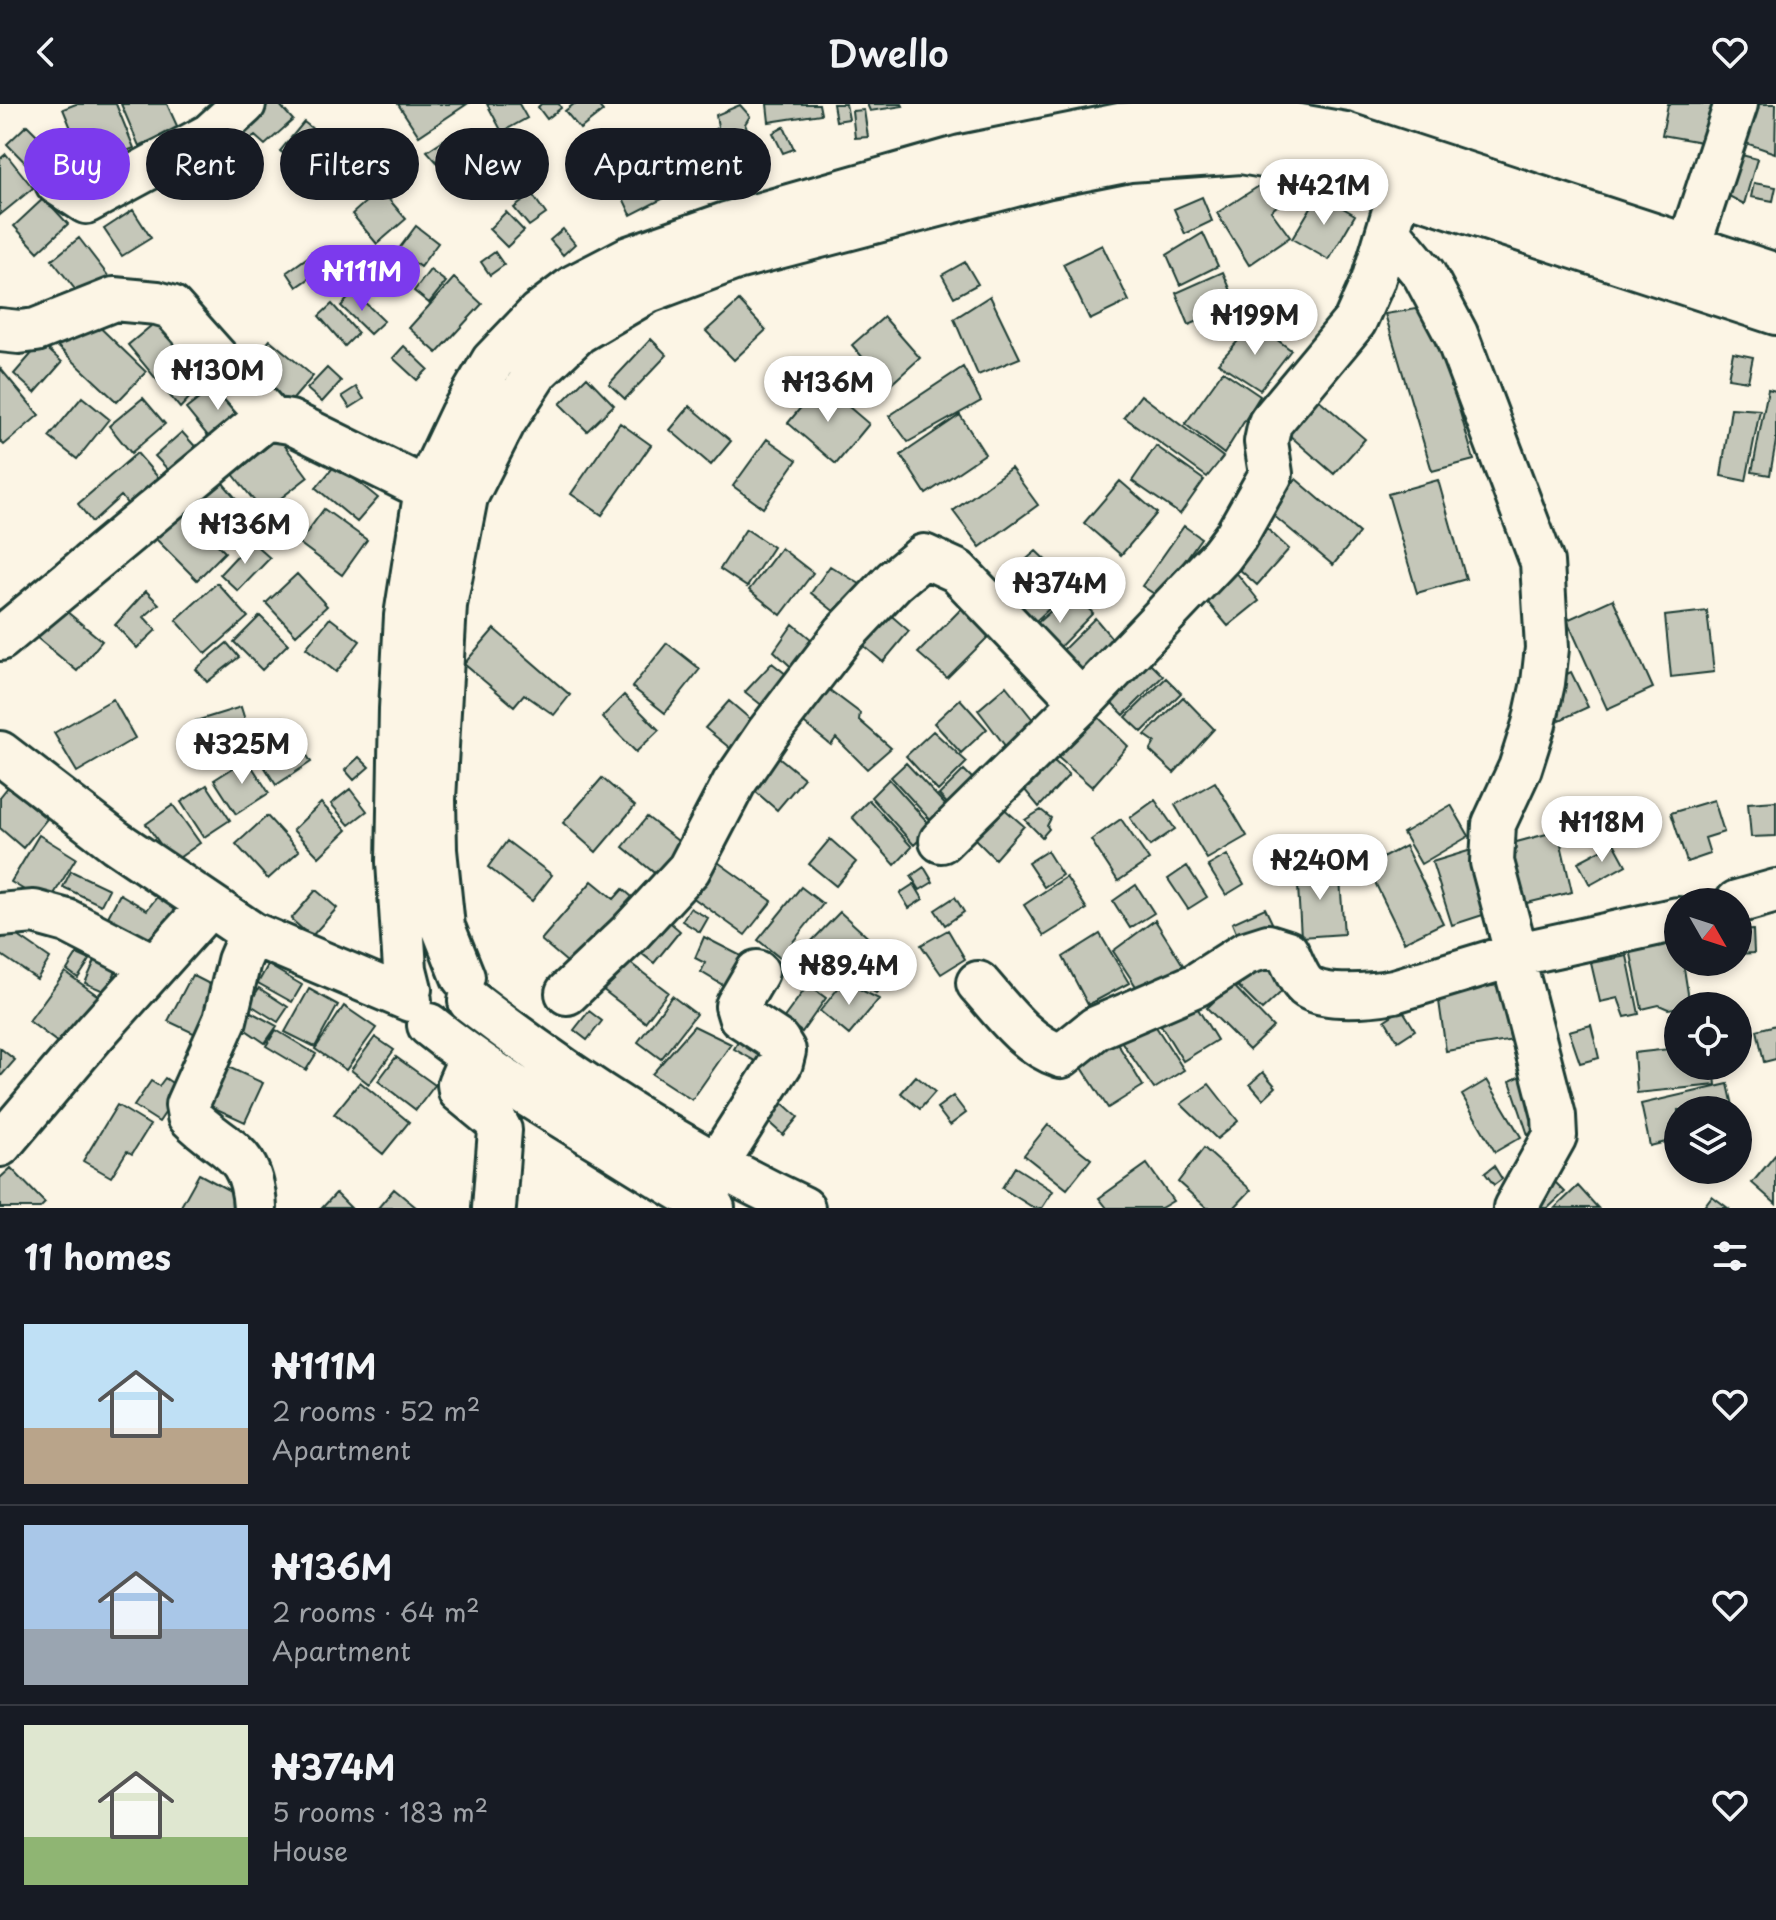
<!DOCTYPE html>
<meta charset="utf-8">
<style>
body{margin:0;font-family:"Playpen Sans",sans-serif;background:#20242c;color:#f1f3f6;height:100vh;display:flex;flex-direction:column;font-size:30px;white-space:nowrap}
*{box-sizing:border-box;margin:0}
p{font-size:26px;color:#9ea1a6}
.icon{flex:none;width:44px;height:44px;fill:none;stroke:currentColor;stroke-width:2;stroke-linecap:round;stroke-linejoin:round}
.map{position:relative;height:1104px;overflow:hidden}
.details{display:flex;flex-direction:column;background:#171b24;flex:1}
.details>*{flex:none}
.banner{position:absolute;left:24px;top:24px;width:800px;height:72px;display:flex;gap:16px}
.needle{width:52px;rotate:129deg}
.fabs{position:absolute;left:1664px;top:784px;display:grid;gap:16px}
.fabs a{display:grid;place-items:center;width:88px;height:88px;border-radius:50%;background:#171b24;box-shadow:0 4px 12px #0003;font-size:40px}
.price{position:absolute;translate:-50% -68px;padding:0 18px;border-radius:28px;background:#fff;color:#222;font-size:26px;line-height:52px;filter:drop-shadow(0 2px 4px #0008)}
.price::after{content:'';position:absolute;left:50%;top:48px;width:24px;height:18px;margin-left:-12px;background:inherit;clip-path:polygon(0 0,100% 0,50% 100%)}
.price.selected{background:#7c3aed;color:#fff}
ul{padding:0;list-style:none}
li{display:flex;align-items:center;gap:24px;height:200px;padding:0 24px}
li+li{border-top:2px solid #363941}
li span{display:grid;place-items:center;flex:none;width:224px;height:160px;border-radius:0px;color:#555}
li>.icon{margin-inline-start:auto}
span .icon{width:96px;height:96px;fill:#fffc;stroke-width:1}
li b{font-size:34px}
h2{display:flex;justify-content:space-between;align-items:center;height:96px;padding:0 24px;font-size:34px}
.chip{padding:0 28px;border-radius:36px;background:#171b24;box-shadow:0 4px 12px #0003;font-size:28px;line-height:72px}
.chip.selected{background:#7c3aed;color:#fff}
header{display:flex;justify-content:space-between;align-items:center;height:104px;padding:0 24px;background:#171b24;font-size:36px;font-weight:600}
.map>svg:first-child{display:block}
.building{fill:#c5c7b9;stroke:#1f3d34;stroke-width:2}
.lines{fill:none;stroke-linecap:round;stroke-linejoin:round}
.minor-casing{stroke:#1f3d34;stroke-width:48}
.minor{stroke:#fcf5e5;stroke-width:42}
</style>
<header><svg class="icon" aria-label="back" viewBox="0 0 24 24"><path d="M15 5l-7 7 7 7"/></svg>Dwello<svg class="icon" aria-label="heart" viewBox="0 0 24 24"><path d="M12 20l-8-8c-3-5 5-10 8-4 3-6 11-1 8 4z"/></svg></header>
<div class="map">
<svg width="1776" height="1104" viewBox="0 0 1776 1104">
<rect width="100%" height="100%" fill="#fcf5e5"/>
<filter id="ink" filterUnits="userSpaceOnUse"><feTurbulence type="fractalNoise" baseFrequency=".0125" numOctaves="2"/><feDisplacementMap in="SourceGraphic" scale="16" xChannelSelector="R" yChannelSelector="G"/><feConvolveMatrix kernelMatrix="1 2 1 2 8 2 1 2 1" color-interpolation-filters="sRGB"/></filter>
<g filter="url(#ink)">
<path class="building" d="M76,0H116L134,44L87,63L63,5Z
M121,0H167L178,24L139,42Z
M251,0H279L293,16L265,41L255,32L248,37L231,17Z
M398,0H467L419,32Z
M487,0H519L527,14L502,28Z
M541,0H559L561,4L547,15L538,3Z
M574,0H597L603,7L580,25L565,7Z
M767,0H819L821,10L769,18Z
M833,0H846L849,15L836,17Z
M867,0H902L903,2L870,7Z
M1668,0H1714L1707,39L1662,31Z
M1746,0H1776L1775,49L1734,35Z
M740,1L750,12L745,20L758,53L689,94L667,57L718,23L716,11Z
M864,6L868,33L855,34L852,7Z
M304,18L334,42L310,70L280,47Z
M27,21L61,55L41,75L7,40Z
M784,23L794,45L783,49L773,29Z
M451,31L464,43L481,32L494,49L457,81L427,47Z
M1734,49L1757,55L1744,100L1725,90Z
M6,50L33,84L0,111V55Z
M649,54L668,92L631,111L613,73Z
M229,60L238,71L225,82L216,72Z
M1270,75L1285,95L1271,107L1290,133L1249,161L1217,109Z
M1754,79L1776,83L1773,97L1751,93Z
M380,85L406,115L377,140L352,110Z
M532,90L546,110L529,122L514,104Z
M1319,90L1355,111L1329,156L1292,135Z
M1202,93L1212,117L1185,130L1174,105Z
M44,94L68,120L38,148L14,122Z
M133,106L151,134L122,152L104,125Z
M506,108L524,127L507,143L489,125Z
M416,122L438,139L420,163L398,146Z
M563,125L575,140L563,151L550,136Z
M1203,129L1218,162L1180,181L1167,151Z
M79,134L109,173L82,194L52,156Z
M1102,141L1129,197L1090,216L1063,160Z
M315,148L326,163L297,183L287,168Z
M495,148L504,161L490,171L481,158Z
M965,158L978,180L954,193L942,171Z
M430,166L446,178L429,199L414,187Z
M1223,168L1237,201L1189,221L1176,189Z
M454,174L482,200L437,249L409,224Z
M354,188L384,217L370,230L341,202Z
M990,192L1020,254L978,271L954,215Z
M739,197L766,226L734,256L706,227Z
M332,200L358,229L345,242L319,212Z
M1429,203L1474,356L1432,367L1385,210Z
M83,207L146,268L117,298L53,238Z
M163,212L205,263L186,278L192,291L180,304L128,241Z
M884,213L920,254L888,283L852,241Z
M1254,219L1291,246L1260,286L1218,259Z
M651,235L667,251L625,295L609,280Z
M270,236L313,272L288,301L246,264Z
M41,239L62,258L35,289L14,270Z
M404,242L428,265L417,276L393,254Z
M1733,249L1753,253L1748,277L1728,274Z
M963,263L981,297L908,338L889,312Z
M0,264L39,311L4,341L0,337Z
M327,264L341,277L322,298L307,285Z
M1223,267L1260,292L1224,350L1185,320Z
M587,273L614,301L587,327L560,300Z
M821,279L869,320L836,360L788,319Z
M214,283L228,298L239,289L254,303L212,337L186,305Z
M356,283L364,295L350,304L342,292Z
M1768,285L1776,287V337L1770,371L1752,368Z
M1311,289L1365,335L1334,370L1281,324Z
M1141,291L1223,353L1207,373L1124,313Z
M82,293L109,315L77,355L49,333Z
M143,294L165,320L131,349L109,322Z
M690,302L731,337L711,361L670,326Z
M1731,304L1760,306L1746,377L1721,372Z
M960,311L985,350L926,390L901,351Z
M620,319L651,341L602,411L571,390Z
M263,327L293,330L285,342L308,373L263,408L233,370L271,340Z
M182,328L202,350L176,374L155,352Z
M767,335L797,356L763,404L733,382Z
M1156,342L1204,376L1180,410L1132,377Z
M137,349L163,379L133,407L121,392L92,418L78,400Z
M336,360L378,394L357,418L316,384Z
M1011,364L1038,401L980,443L953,407Z
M1296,375L1359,429L1333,461L1268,407Z
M1438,376L1466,475L1417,489L1388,390Z
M1120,377L1157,409L1121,451L1084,419Z
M222,378L255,417L227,440L194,400Z
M179,403L225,448L197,476L152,431Z
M324,405L367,436L342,471L299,439Z
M1262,420L1289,445L1257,481L1230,457Z
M1184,422L1201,434L1159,493L1142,482Z
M746,425L773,443L747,483L720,465Z
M251,437L270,454L238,487L220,470Z
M781,444L813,469L781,511L749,486Z
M1036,447L1058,468L1036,487L1015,465Z
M830,462L865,483L846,517L811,489Z
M1235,467L1259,497L1228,522L1203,493Z
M297,470L327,502L296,531L266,499Z
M1014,470L1051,503L1025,527L992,488Z
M217,479L248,513L206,550L176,516Z
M146,487L159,500L144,513L156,526L137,544L115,521Z
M1071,489L1093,509L1050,553L1026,529Z
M1613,495L1653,584L1607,605L1567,516Z
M54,497L102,537L77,567L29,527Z
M879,501L909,527L883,558L852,532Z
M964,502L993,528L947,574L918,549Z
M1707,507L1714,568L1671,573L1665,512Z
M260,512L288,540L262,566L234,538Z
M330,514L360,537L336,568L306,544Z
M1095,514L1120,544L1080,581L1054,555Z
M793,520L824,546L801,572L774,547Z
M494,525L570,591L554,611L524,590L514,602L464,560Z
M227,539L239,553L207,578L196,565Z
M667,539L700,565L665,609L632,583Z
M1149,558L1163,572L1124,611L1110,597Z
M772,559L797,579L773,610L745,588Z
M1571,568L1588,603L1560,616L1544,581Z
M1166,574L1181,589L1142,628L1126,613Z
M819,578L860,609L859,616L891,644L867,665L836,634L831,641L791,609Z
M1006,582L1038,622L1009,647L978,606Z
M624,591L659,626L636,648L602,613Z
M1183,593L1214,625L1174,669L1150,647L1155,638L1145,631Z
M113,595L135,634L77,668L54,629Z
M960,595L987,625L961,649L934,619Z
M729,597L763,626L741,653L705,624Z
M241,603L254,646L209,660L196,617Z
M1093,608L1128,642L1092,683L1053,649Z
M283,613L311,658L276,681L257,651L270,639L262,627Z
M933,627L967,658L938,687L906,652Z
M769,645L804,674L777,706L742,676Z
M359,653L369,663L354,676L345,666Z
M1051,654L1069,671L1039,703L1019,679Z
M247,655L269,689L236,710L214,676Z
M906,659L951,707L935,721L891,673Z
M964,666L982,684L956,709L939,691Z
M602,674L635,702L596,748L563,719Z
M889,675L932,723L914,741L871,693Z
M1215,678L1247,732L1207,755L1175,701Z
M207,681L230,716L204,733L181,698Z
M8,683L47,715L23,744L0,724V693Z
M350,685L367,707L349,721L331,700Z
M993,695L1024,722L995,755L966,726Z
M869,696L912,743L895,761L852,713Z
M1155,696L1175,725L1150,742L1130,714Z
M1714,696L1724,728L1705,734L1710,750L1687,758L1671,709Z
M1776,697V732L1751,733L1748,699Z
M321,699L347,726L319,753L293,726Z
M173,701L200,739L173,758L146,720Z
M1451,701L1469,732L1421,760L1403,729Z
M1041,706L1051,714L1047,722L1049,725L1042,733L1025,716Z
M267,712L299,747L268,775L236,740Z
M647,713L691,747L664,777L623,743Z
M1121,715L1149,756L1118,777L1091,736Z
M1558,727L1572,788L1523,800L1509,740Z
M39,731L76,754L48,800L11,778Z
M830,735L856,758L836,782L809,760Z
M507,737L552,771L532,797L488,763Z
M1614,739L1626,761L1590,781L1578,758Z
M1405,742L1443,819L1404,838L1367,762Z
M1478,744L1498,806L1452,821L1432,758Z
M1047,747L1062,771L1044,783L1028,759Z
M1227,751L1244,780L1226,791L1208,762Z
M715,756L772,797L745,831L688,790Z
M1187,762L1207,793L1188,805L1168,775Z
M1339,762L1344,830L1301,833L1297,765Z
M924,763L933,778L920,786L911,772Z
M71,767L109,785L101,801L63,783Z
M1066,773L1087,805L1044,832L1024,801Z
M592,777L614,795L623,785L640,800L580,869L541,836Z
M914,780L923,795L909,804L900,789Z
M1136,781L1154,809L1130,824L1113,797Z
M801,783L823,800L780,854L758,836Z
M163,785L187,801L151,852L101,826L120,790L147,806Z
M316,786L337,804L311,833L291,815Z
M955,793L964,808L945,821L935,806Z
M690,804L708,814L700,828L682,817Z
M1265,804L1275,825L1241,841L1232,819Z
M657,807L680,827L654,859L628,839Z
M840,808L873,838L842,871L807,842Z
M1155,816L1183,861L1141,890L1113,847Z
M8,825L50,854L37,875L0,850V836Z
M948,826L965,855L941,870L921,841Z
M1753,826L1754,849L1738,850V827Z
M1100,830L1129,879L1088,901L1063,853Z
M704,833L749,856L733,887L701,868L705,859L695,854Z
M1678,838V858H1683L1690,902L1668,905L1659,901L1642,905L1630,845Z
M102,841L124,850L106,888L85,879Z
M876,841L901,862L876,889L846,872Z
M792,843L822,860L812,878L781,861Z
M77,850L90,856L78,874L67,866Z
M1627,852L1639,910L1625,913L1618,894L1600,898L1591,859Z
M1270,853L1291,879L1262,906L1237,881Z
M625,855L668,888L645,918L602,885Z
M268,861L302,881L292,898L258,879Z
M65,868L101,894L65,944L29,917Z
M192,871L229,890L206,935L168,917Z
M844,877L879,895L849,931L820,907Z
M1512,879L1520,935L1446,947L1438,890Z
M1232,880L1273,923L1249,946L1207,904Z
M808,881L826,894L802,928L783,915Z
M259,884L288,903L278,918L249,900Z
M309,885L338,901L315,943L285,928Z
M672,892L696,910L661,955L638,938Z
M1190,892L1217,936L1183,957L1156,913Z
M344,902L376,924L346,966L315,945Z
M1402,905L1415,926L1398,937L1385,916Z
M589,907L602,917L587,936L574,926Z
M251,908L277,922L265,939L240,922Z
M1151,915L1184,966L1154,985L1119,934Z
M1591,921L1599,954L1580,959L1569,927Z
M1776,921V955L1764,958L1757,926Z
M694,922L731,940L692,996L652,970Z
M276,926L316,950L306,966L266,942Z
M745,926L775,943L764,962L734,945Z
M1747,929L1749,949L1738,951V930Z
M375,933L394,946L369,980L351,966Z
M1116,937L1143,982L1108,1004L1079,959Z
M0,944L15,956L0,973Z
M1678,944V962H1714L1716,981L1637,989L1634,949Z
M396,953L435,981L416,1006L378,977Z
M215,957L263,979L245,1018L197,996Z
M1263,968L1276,983L1263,995L1250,980Z
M1525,970L1544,1026L1528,1031L1510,977Z
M916,972L935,988L920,1005L901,989Z
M165,974L181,985L159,1018L134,1002L151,977L159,982Z
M1487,976L1521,1033L1495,1048L1462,991Z
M360,978L409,1018L383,1050L334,1010Z
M1209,980L1238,1017L1217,1035L1181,1000Z
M1728,980L1734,1006H1678V1035L1650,1042L1641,1000Z
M770,988L798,1013L783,1031L754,1005Z
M953,992L966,1009L950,1021L937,1004Z
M117,1001L150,1021L132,1050L127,1047L111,1073L83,1057Z
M1048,1021L1091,1055L1067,1085L1024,1051Z
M1204,1044L1251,1086L1234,1104H1207L1178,1078Z
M1776,1050V1100L1752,1079Z
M1147,1060L1173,1097L1161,1104H1107L1099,1094Z
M1494,1062L1502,1075L1494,1081L1485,1069Z
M1015,1063L1053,1087L1042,1104H1034L1002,1084Z
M11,1064L45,1099L40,1104H0V1074Z
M199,1070L249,1097L245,1104H180Z
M1552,1075L1565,1088L1548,1104H1523Z
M1578,1082L1598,1104H1555Z
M394,1085L417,1104H378Z
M336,1089L351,1104H322Z
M1712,1092L1728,1104H1703Z"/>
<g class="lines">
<defs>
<path id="minor" d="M57,79L86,98L210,31L244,0
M1389,128L1424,170L1456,230L1542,458L1547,544L1543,579L1534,620L1520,664L1494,720L1492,758L1512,833L1516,865L1554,1012L1555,1032L1515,1104
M1689,142L1736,0
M0,226L19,228L36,226L114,195L157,199L171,203L271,315
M0,535L261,318L271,315L290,318L426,385
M0,649L116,738L251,829L410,896
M941,737L1082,598L1221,452L1236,432L1271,370L1266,338L1270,319L1355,217L1373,177L1394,107
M1737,798L1776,787
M0,811L34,808L67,817L154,862
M251,829L239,857L225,916L187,1001L189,1012C224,1048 252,1044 255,1104
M463,873L443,823L435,746L434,695L445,501L466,393L504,318L537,267L578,228L648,187L736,154L1045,73L1130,56L1241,48L1336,65L1776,209
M978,879C1002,906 1025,940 1061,952L1096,924L1196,881L1246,849L1268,842L1287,848C1292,858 1298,875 1306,882C1323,896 1373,891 1394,887L1514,851L1678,815
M410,885L405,865L398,758L401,605L406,512L426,385L461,311L493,257L538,210L575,182L629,154L726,120L961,53L1119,21L1243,12L1345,30L1776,171
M567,889L629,830L689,765L734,679L768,629L844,530L894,477L924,452L957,467L1082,598
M470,897C572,976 685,1049 803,1104
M429,921C483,965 542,1000 602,1037C639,1060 675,1083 713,1104
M470,955L459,980L460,987L494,1015L500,1026L494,1104
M0,1041L95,929L208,803
M716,1061L781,959L784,947L778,937L740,912L737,902L757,868"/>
</defs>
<use href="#minor" class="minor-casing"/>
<use href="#minor" class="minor"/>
</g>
</g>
</svg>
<div class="fabs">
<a><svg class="needle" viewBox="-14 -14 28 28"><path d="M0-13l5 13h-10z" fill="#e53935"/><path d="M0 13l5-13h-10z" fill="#9ea1a6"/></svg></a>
<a><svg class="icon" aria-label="locate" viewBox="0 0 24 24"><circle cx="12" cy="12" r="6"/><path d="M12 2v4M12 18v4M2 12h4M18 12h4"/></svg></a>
<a><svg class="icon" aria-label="layers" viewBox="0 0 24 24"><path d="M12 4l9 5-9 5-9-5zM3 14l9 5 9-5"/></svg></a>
</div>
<b class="price" style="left:1324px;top:123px">₦421M</b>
<b class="price selected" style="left:362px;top:209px">₦111M</b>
<b class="price" style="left:1255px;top:253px">₦199M</b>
<b class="price" style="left:218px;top:308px">₦130M</b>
<b class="price" style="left:828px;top:320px">₦136M</b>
<b class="price" style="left:245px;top:462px">₦136M</b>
<b class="price" style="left:1060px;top:521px">₦374M</b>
<b class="price" style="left:242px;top:682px">₦325M</b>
<b class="price" style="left:1602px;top:760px">₦118M</b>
<b class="price" style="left:1320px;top:798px">₦240M</b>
<b class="price" style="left:849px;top:903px">₦89.4M</b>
<div class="banner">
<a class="chip selected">Buy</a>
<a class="chip">Rent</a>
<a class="chip">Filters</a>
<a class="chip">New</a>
<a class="chip">Apartment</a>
</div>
</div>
<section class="details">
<h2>11 homes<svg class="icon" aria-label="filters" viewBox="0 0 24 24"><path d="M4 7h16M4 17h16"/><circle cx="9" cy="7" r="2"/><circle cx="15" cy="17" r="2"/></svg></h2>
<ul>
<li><span style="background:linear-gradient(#bfe0f5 65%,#b9a48a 0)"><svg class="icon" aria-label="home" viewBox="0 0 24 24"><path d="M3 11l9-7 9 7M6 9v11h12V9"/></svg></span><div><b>₦111M</b><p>2 rooms · 52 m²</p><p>Apartment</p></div><svg class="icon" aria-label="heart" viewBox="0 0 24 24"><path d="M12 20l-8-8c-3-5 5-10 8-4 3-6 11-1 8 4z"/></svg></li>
<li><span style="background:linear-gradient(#a9c7e8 65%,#9aa5b1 0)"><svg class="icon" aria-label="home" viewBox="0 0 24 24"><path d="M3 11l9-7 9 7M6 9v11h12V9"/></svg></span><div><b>₦136M</b><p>2 rooms · 64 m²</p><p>Apartment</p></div><svg class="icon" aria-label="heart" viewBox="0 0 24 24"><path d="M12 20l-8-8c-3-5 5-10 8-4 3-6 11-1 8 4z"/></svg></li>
<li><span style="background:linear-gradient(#dfe7d0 70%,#8fb573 0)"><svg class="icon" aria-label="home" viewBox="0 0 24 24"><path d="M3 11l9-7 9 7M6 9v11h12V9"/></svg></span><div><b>₦374M</b><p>5 rooms · 183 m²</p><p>House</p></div><svg class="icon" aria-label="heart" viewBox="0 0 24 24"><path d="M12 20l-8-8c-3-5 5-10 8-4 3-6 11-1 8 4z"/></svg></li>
</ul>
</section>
